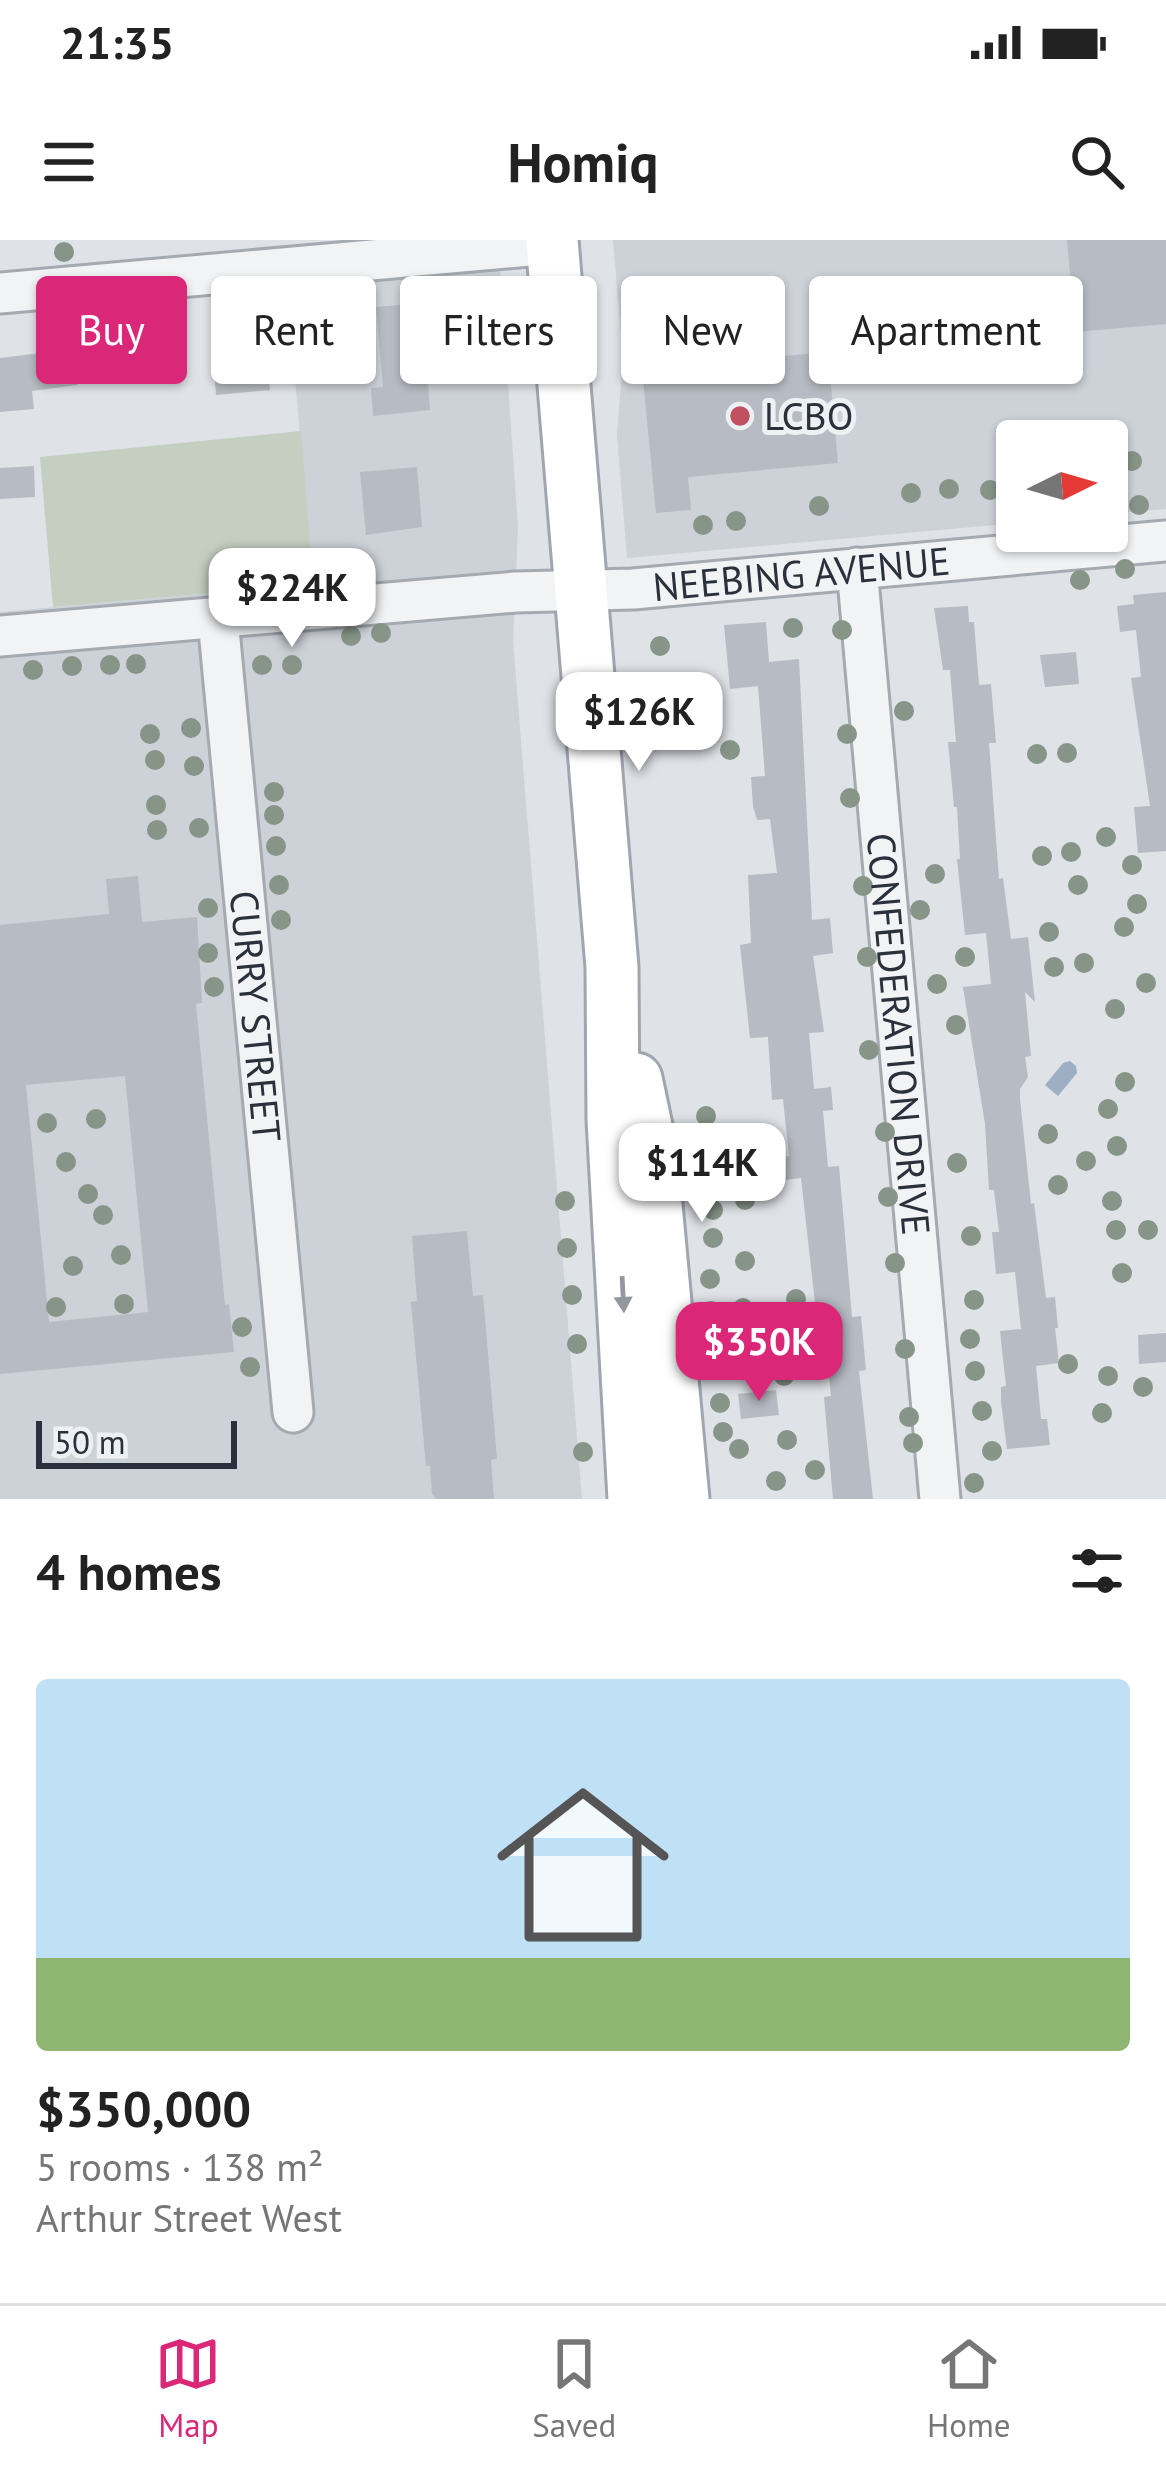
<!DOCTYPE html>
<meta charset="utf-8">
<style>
body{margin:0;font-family:"PT Sans",sans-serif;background:#f2f2f2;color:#222;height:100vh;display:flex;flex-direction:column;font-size:45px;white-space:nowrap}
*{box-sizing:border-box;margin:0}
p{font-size:39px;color:#767676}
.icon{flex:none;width:66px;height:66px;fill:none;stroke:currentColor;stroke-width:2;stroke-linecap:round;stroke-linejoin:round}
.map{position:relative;height:1259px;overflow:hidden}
.details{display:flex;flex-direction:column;background:#fff;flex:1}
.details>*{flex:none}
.guide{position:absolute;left:36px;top:36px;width:1095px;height:108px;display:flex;gap:24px}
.needle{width:78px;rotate:85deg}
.tools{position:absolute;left:996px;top:180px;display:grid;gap:24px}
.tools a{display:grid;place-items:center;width:132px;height:132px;border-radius:12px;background:#fff;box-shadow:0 3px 9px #0004;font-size:60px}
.scale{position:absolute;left:36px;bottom:30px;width:201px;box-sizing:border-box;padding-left:12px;border:6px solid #2a303c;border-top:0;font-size:33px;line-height:42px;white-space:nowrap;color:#2a303c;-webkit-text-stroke:9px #eef1f4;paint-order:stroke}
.price{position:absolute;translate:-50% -102px;padding:0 27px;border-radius:24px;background:#fff;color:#222;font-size:39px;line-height:78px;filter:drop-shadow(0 3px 6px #0008)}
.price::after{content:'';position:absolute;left:50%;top:72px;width:36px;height:27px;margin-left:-18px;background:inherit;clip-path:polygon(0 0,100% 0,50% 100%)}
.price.on{background:#db2777;color:#fff}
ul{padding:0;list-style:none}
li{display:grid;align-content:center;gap:24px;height:636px;padding:0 36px}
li+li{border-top:3px solid #e0e0e0}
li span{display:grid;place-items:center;height:372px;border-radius:12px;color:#555}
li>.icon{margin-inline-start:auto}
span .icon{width:216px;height:216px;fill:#fffc;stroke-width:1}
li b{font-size:51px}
h2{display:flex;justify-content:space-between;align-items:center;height:144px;padding:0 36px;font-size:51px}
.pill{padding:0 42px;border-radius:12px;background:#fff;box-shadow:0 3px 9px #0004;font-size:42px;line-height:108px}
.pill.on{background:#db2777;color:#fff}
.status{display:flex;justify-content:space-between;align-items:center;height:84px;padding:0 60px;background:#fff;direction:ltr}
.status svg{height:33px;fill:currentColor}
header{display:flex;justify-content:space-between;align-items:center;height:156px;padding:0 36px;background:#fff;font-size:54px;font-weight:700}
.dock{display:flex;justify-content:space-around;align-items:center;height:168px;border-top:3px solid #e0e0e0;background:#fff;font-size:33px;color:#767676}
.dock a{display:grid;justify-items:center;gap:6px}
.dock .on{color:#db2777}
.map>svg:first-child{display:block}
.built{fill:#cdd1d8}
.green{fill:#c4cfc1}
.water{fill:#9eafc3}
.building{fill:#b7bbc3;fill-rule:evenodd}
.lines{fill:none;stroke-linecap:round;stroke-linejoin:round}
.minor-casing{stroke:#a5a9b0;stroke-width:45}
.major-casing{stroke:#a0a6b1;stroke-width:57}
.minor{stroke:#f1f3f5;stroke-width:39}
.major{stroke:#fff;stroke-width:51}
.tree{fill:#869587}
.oneway{fill:#94989e}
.poi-dot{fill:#bf5160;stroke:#eef1f4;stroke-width:4.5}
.labels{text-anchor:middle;stroke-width:10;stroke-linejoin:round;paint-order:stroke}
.poi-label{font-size:39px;fill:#2a303c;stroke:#eef1f4;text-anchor:start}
.street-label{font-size:39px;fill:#2a303c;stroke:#eef1f4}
</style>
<div class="status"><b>21:35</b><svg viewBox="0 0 49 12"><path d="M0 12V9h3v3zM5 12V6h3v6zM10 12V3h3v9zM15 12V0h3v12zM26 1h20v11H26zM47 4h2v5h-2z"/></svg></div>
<header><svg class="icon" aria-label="menu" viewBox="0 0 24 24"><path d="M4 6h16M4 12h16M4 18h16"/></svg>Homiq<svg class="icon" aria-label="search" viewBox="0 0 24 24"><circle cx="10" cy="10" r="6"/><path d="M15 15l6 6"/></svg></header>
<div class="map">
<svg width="1166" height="1259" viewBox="0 0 1166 1259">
<rect width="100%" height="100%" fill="#dfe2e7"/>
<path class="built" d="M498,0L518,288L513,401L582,1259H0V372L313,344L284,12Z
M613,0H1166V269L1107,274V201H1017V283L627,318L617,195L623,118Z"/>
<path class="green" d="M301,191L313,344L53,367L40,217Z"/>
<path class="water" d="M1070,821L1076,826L1077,833L1058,856L1045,845L1063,823Z"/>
<path class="building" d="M1067,0H1166V84L1075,92Z
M422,63L430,170L373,176L371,148L383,147L376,67Z
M264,83L270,150L216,155L212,105L237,103L235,86Z
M73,109L77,145L32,151L34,169L0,172V118Z
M828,112L838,223L688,237L691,270L656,273L642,129Z
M34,226L35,257L0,259V228Z
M417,227L422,287L366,295L360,232Z
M1166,352V611L1138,613L1134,567L1150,566L1131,438L1141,437L1136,390L1120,392L1117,366L1134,364L1133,355Z
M968,366L969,382H974L979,445L991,444L996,503H989L999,639L1003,638L1011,699L1028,697L1035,762L1025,752L1031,816L1025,817L1028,837L1020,849V859L1031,964L1034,963L1046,1058L1055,1057L1058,1088H1055L1059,1123L1036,1126L1041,1179H1047L1050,1205L1007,1209L1001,1162V1147L1006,1146L1000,1091L1021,1089L1015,1032L996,1034L992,992H999L994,950H989L985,884L963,747L991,744L986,693L965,695L957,619H960L957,567H954L948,502H956L950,430H943L934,368Z
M766,382L769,422L799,419L812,680L830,678L833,713L813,716L824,792L809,793L814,849L831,847L833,870L823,871L828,927L839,926L852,1077L861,1076L866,1130L859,1131L873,1259H833L824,1157L831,1156L822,1062L815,1063L801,938L751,944L748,920L789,916L783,859L772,860L768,797L750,798L740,705L751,703L748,635L777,633L770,579L757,580L753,566L751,537L765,536L758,446L730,449L724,385Z
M1076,412L1079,444L1045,447L1040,415Z
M138,636L142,682L197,677L202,763L196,764L225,1065L229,1064L234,1112L0,1134V685L109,674L106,639ZM125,836L148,1072L49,1082L26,845Z
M467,991L473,1056L483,1055L497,1219L491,1220L494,1259H437L432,1254L430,1226H426L411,1062L417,1061L412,996Z
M1166,1093V1122L1139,1124L1138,1095Z
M776,1150L779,1175L741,1179L738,1154Z"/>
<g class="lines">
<defs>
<g id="minor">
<path d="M0,53L552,4"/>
<path id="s1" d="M857,328L940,1259"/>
<path id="s2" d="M218,379L293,1172"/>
<path id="s3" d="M0,396L516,352L633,349L1166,301"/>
</g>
<path id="major" d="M552,0L612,727L613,880L634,1259
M636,839L651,910L683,1259"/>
</defs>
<use href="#minor" class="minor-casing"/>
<use href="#major" class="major-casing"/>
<use href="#minor" class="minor"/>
<use href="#major" class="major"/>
</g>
<g class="tree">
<circle cx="64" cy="12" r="10"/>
<circle cx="144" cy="80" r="10"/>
<circle cx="107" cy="95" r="10"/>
<circle cx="1132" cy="221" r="10"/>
<circle cx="949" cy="249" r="10"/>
<circle cx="990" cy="250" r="10"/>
<circle cx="911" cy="253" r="10"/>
<circle cx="1139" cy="265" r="10"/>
<circle cx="819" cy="266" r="10"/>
<circle cx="736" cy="281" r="10"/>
<circle cx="703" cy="285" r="10"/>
<circle cx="1125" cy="329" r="10"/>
<circle cx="1080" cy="340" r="10"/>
<circle cx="793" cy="388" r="10"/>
<circle cx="842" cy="390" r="10"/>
<circle cx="381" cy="393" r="10"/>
<circle cx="351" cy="396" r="10"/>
<circle cx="660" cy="406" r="10"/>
<circle cx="136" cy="424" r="10"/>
<circle cx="110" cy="425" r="10"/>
<circle cx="262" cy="425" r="10"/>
<circle cx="292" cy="425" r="10"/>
<circle cx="72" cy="426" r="10"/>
<circle cx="33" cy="430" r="10"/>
<circle cx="680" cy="456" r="10"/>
<circle cx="904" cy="471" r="10"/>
<circle cx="191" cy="488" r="10"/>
<circle cx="150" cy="494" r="10"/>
<circle cx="847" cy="494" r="10"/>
<circle cx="730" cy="510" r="10"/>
<circle cx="1067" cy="513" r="10"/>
<circle cx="1037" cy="514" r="10"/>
<circle cx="155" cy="520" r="10"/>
<circle cx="194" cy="526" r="10"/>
<circle cx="274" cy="552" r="10"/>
<circle cx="850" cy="558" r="10"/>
<circle cx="156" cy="565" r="10"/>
<circle cx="274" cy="575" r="10"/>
<circle cx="199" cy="588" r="10"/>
<circle cx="157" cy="590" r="10"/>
<circle cx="1106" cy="597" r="10"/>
<circle cx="276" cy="606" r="10"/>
<circle cx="1071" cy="612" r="10"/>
<circle cx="1042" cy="616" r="10"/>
<circle cx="1132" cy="625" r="10"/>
<circle cx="935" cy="634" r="10"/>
<circle cx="279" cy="645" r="10"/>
<circle cx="1078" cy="645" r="10"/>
<circle cx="863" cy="646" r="10"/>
<circle cx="1137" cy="664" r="10"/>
<circle cx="208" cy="668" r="10"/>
<circle cx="920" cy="670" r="10"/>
<circle cx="281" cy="680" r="10"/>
<circle cx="1124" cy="687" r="10"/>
<circle cx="1049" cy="692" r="10"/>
<circle cx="208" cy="713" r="10"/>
<circle cx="867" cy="717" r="10"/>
<circle cx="965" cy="717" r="10"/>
<circle cx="1084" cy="723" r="10"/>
<circle cx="1054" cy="727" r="10"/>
<circle cx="1146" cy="743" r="10"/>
<circle cx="937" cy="744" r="10"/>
<circle cx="214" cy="747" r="10"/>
<circle cx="1115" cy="769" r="10"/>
<circle cx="956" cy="785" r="10"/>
<circle cx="869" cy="810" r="10"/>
<circle cx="1125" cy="842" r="10"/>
<circle cx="1108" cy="869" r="10"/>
<circle cx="706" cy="876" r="10"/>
<circle cx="96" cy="879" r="10"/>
<circle cx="47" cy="883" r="10"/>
<circle cx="885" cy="892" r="10"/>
<circle cx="1048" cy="894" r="10"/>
<circle cx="698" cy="904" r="10"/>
<circle cx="1117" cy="906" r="10"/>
<circle cx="1086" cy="921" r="10"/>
<circle cx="66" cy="922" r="10"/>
<circle cx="957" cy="923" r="10"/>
<circle cx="711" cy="930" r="10"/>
<circle cx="1058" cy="945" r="10"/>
<circle cx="88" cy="954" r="10"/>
<circle cx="888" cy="957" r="10"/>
<circle cx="745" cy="960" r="10"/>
<circle cx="565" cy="961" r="10"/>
<circle cx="1112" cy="961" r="10"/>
<circle cx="713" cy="970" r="10"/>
<circle cx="103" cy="975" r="10"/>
<circle cx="1116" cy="990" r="10"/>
<circle cx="1148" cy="990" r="10"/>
<circle cx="971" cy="996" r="10"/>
<circle cx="713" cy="998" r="10"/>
<circle cx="567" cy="1008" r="10"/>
<circle cx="121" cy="1015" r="10"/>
<circle cx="745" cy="1021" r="10"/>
<circle cx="895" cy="1023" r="10"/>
<circle cx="73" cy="1026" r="10"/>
<circle cx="1122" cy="1033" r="10"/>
<circle cx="710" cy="1039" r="10"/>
<circle cx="572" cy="1055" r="10"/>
<circle cx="796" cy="1059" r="10"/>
<circle cx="974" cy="1060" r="10"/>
<circle cx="124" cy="1064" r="10"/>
<circle cx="56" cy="1067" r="10"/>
<circle cx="743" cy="1068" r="10"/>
<circle cx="711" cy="1071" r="10"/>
<circle cx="242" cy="1087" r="10"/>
<circle cx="970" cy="1099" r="10"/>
<circle cx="720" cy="1101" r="10"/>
<circle cx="577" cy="1104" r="10"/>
<circle cx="905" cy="1109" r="10"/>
<circle cx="757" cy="1111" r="10"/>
<circle cx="1068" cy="1124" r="10"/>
<circle cx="250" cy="1127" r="10"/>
<circle cx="723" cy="1130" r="10"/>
<circle cx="975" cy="1131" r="10"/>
<circle cx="784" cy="1136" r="10"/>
<circle cx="1108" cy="1136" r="10"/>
<circle cx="1143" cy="1147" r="10"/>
<circle cx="720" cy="1163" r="10"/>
<circle cx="982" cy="1171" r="10"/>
<circle cx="1102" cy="1173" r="10"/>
<circle cx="909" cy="1177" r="10"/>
<circle cx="723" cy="1192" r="10"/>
<circle cx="787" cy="1200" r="10"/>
<circle cx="913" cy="1203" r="10"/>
<circle cx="739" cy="1209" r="10"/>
<circle cx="992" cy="1211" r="10"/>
<circle cx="583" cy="1212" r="10"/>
<circle cx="815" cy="1230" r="10"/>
<circle cx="776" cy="1241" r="10"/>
<circle cx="974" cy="1243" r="10"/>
</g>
<defs><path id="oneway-solid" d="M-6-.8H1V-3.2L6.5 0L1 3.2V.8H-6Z" transform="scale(3)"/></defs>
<use class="oneway" href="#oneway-solid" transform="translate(623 1054) rotate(87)"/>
<circle class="poi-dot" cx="740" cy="176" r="12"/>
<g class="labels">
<g class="poi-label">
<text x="764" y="190">LCBO</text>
</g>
<g class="street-label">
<text dy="14" stroke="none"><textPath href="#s3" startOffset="804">NEEBING AVENUE</textPath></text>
<text dy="14" stroke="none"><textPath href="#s2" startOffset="399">CURRY STREET</textPath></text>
<text dy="14" stroke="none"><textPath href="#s1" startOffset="468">CONFEDERATION DRIVE</textPath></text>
</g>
</g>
</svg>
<div class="tools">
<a><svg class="needle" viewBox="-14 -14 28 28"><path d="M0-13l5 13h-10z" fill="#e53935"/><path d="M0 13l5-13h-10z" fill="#767676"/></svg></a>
</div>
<div class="scale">50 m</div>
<b class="price" style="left:292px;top:410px">$224K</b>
<b class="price" style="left:639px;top:534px">$126K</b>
<b class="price" style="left:702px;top:985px">$114K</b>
<b class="price on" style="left:759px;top:1164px">$350K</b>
<div class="guide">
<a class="pill on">Buy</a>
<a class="pill">Rent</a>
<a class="pill">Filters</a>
<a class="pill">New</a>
<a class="pill">Apartment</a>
</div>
</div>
<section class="details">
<h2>4 homes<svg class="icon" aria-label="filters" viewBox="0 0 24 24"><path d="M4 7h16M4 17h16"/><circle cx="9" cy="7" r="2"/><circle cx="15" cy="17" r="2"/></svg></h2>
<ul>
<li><span style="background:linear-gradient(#bfe0f5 75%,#8fb573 0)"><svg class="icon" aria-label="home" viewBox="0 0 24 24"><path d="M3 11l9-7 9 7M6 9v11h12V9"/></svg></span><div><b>$350,000</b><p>5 rooms · 138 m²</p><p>Arthur Street West</p></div></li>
</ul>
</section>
<nav class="dock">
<a class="on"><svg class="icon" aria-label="map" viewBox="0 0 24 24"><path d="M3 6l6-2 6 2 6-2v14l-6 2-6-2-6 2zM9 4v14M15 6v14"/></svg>Map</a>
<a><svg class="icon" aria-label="saved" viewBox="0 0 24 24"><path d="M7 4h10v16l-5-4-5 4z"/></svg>Saved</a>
<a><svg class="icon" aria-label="home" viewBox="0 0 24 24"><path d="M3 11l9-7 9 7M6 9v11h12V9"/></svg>Home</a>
</nav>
